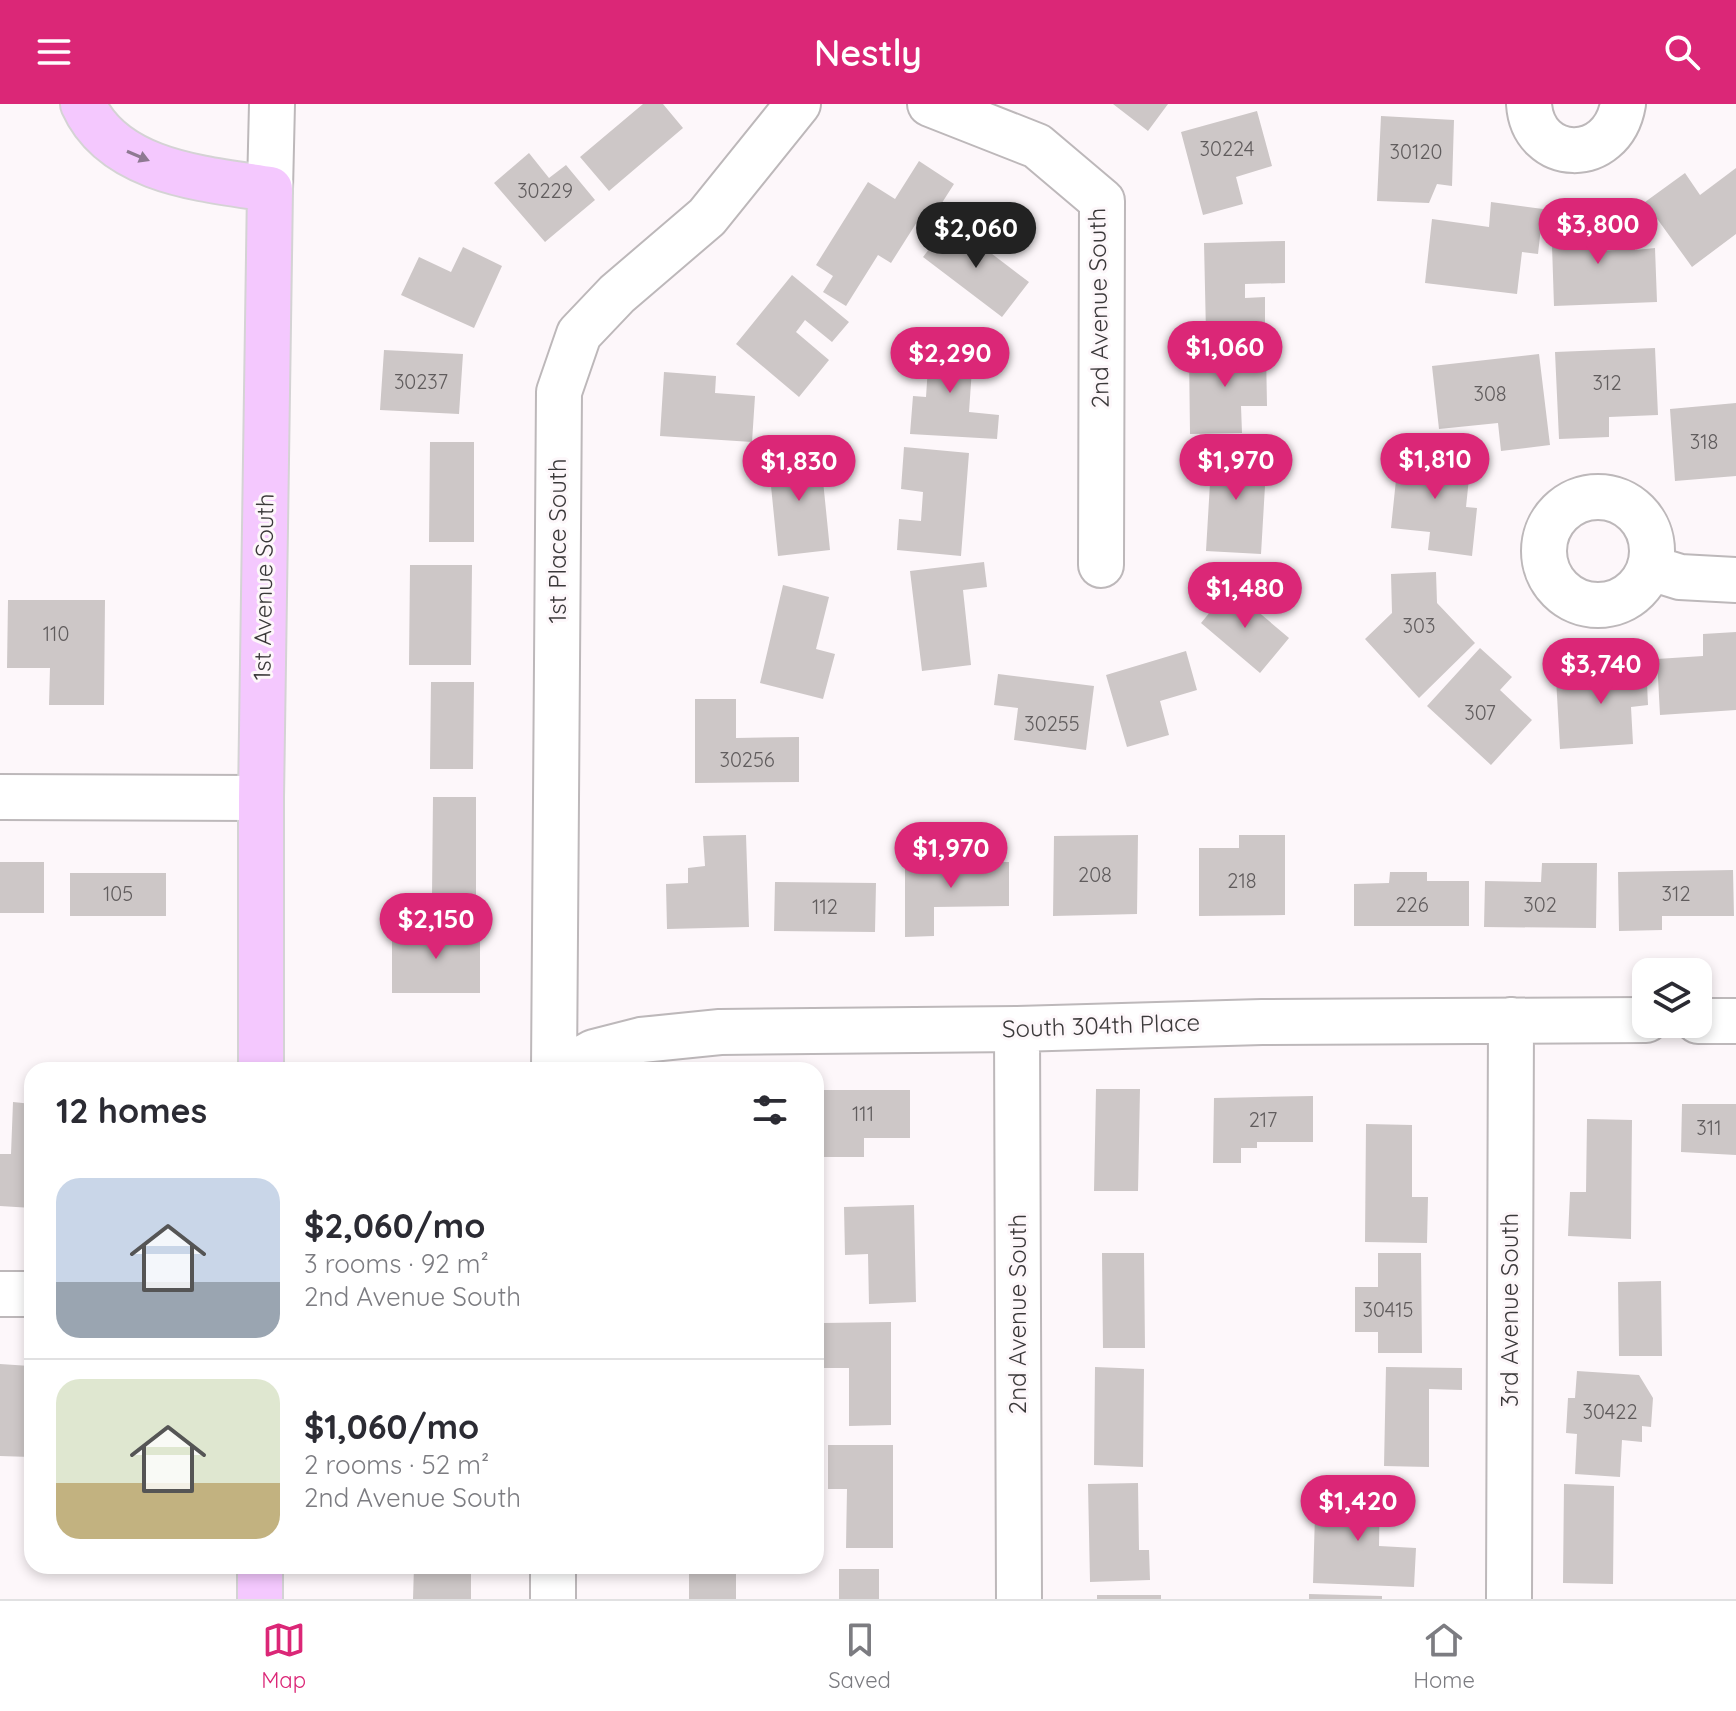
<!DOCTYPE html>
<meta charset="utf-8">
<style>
body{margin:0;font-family:Quicksand,sans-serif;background:#f2f2f3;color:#2b2b33;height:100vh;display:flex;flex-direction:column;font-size:30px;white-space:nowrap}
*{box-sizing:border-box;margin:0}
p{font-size:26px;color:#7c7c81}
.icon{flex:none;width:44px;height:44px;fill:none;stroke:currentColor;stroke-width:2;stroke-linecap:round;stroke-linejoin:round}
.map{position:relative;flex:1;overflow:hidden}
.details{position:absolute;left:24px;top:958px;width:800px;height:512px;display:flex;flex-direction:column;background:#fff;border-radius:24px;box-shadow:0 4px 12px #0003}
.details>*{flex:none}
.tools{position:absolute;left:1632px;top:854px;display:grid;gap:16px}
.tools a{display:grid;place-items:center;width:80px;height:80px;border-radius:16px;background:#fff;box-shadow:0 4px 12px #0003;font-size:40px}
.price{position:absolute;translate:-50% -68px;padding:0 18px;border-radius:28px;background:#db2777;color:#fff;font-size:26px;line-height:52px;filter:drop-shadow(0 2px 4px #0008)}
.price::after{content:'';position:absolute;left:50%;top:48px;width:24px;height:18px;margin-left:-12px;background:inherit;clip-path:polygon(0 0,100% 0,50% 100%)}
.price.active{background:#222;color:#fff}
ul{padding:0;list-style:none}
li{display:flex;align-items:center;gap:24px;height:200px;padding:0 32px}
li+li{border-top:2px solid #e1e1e2}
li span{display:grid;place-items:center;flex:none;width:224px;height:160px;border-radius:24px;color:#555}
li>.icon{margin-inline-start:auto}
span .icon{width:96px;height:96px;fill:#fffc;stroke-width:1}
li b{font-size:34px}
h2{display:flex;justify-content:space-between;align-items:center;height:96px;padding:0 32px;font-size:34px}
header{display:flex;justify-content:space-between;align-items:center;height:104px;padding:0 32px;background:#db2777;color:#fff;font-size:36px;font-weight:600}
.dock{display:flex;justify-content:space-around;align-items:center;height:112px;border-top:2px solid #e1e1e2;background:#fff;font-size:22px;color:#7c7c81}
.dock a{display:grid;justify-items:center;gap:4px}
.dock .active{color:#db2777}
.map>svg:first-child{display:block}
.building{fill:#cdc7c7}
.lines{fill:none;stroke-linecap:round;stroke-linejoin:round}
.minor-casing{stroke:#bdb8ba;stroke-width:48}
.major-casing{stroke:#d4d3d4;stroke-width:48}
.minor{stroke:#fff;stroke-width:44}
.major{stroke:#f4c8fe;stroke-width:44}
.oneway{fill:#8e7992}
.labels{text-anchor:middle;stroke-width:6;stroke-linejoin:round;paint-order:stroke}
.number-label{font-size:20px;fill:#605c5d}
.street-label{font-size:24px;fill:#3b393a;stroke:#fdf7fa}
</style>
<header><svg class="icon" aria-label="menu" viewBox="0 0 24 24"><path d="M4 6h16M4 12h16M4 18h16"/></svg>Nestly<svg class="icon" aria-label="search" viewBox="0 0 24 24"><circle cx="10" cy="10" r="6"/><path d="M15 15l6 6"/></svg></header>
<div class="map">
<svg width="1736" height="1495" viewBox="0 0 1736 1495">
<rect width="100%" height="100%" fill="#fdf7fa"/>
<path class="building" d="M643,0H663L683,24L609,87L580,53Z
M1113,0H1168L1148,27Z
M1257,7L1272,62L1236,73L1243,100L1203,111L1181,28Z
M1381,12L1454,16L1452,82L1437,80L1429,99L1377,97Z
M529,49L549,74L566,61L595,96L545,138L494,79Z
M919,57L954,80L931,116L922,110L891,159L878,151L846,202L823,188L833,172L816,161L868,78L895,95Z
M1736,64V130L1692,163L1645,98L1685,69L1700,91Z
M1491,98L1543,105L1538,150L1522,148L1517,190L1425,179L1432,115L1489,123Z
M1599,110L1600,131H1596V147L1616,146V142L1635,141V146L1655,144L1657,198L1554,202L1551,111Z
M950,118L1029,178L1002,213L923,153Z
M1285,137V179L1245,180V194L1265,193V229H1206L1204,139Z
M463,143L502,162L474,224L401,191L419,153L451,168Z
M792,171L849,218L832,238L805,216L796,228L829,256L799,293L736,240Z
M930,233L974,236L969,308L999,311L997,335L910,330L913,292L926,293Z
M1655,244L1658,311L1609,313V333L1559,335L1555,248Z
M384,246L463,250L459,310L380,306Z
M1266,247L1267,302H1241L1242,329L1190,330L1189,249Z
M1539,250L1550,341L1501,347L1498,319L1439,325L1432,262Z
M664,268L716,272L715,289L755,292L752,338L660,332Z
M1736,299V372L1675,377L1670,305Z
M430,338H474V438H429Z
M904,343L969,349L961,452L897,446L899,415L921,417L923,388L901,385Z
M1212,345L1267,348L1261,450L1206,447Z
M820,347L830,446L778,452L768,352Z
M1399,347L1471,355L1466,403L1477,404L1472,452L1428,446L1430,428L1391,424Z
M984,458L987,483L963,486L971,561L922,567L910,467Z
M410,461H472L471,561H409Z
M1436,468L1437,499L1475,539L1419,594L1365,535L1392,509L1391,470Z
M783,481L829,493L816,545L835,550L823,595L760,579Z
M1230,484L1289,534L1260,569L1201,519Z
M8,496H105L104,601H49L50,564H7Z
M1736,528V606L1660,611L1657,555L1703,552V530Z
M1480,544L1512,573L1500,586L1532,616L1491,661L1427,602Z
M1186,547L1197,586L1160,597L1169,631L1127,643L1106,571Z
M1646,558L1648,601L1631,603L1633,640L1560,645L1556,574L1598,571V561Z
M998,570L1094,582L1086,646L1014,636L1018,604L994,601Z
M431,578H474L473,665H430Z
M695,595H736V634L799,633V678L695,679Z
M433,693H476V792H432Z
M746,731L749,823L667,825L666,780L688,779V764L705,762L703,732Z
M1138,731L1137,810L1053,812L1054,732Z
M1239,731H1285V811L1199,812V744H1239Z
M0,758H44V809H0Z
M1009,758V802L934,803V832L905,833V759Z
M1542,759H1597L1596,824L1484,823L1485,777L1541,778Z
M1733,766L1734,812H1662V826L1619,827L1618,768Z
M1390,768H1427V777H1469V822H1354V780L1389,779Z
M70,769H166V812H70Z
M775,778L876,779L875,828L774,827Z
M480,824V889H392V825Z
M1096,985H1140L1138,1087H1094Z
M816,986H910V1034H864V1053H816Z
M1313,992V1038H1257V1044H1241V1059H1213L1214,994Z
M13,998L32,1000V1104L0,1102V1050H11Z
M1682,1000H1736V1051L1681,1048Z
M1587,1015L1632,1016L1631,1135L1568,1132L1570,1088H1586Z
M1366,1020L1412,1021V1093H1428L1427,1139L1365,1138Z
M914,1101L916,1198L869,1200L868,1150L845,1151L844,1103Z
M1102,1149H1144L1145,1244H1103Z
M1378,1149H1421L1422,1249H1378V1228H1355V1183H1378Z
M1661,1177L1662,1252H1619L1618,1178Z
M891,1218V1321L849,1322V1264H823V1219Z
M0,1260L30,1262L31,1353L0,1352Z
M1095,1263L1144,1265L1143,1363L1094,1361Z
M1386,1263L1462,1264V1286L1429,1285V1363L1384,1362Z
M1577,1267L1639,1271L1653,1294L1651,1323L1642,1322V1338L1622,1336L1620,1373L1575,1370L1577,1330L1566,1329L1568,1294H1575Z
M828,1341H893V1444H846L847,1385H828Z
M1337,1377L1380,1379L1379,1442L1416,1444L1414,1483L1313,1479L1315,1410L1335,1411Z
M1138,1379L1139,1446H1149L1150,1476L1090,1478L1088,1380Z
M1564,1380L1614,1382L1613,1480L1563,1479Z
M414,1462H471V1495H413Z
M689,1462H736V1495H689Z
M839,1465H879V1495H839Z
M1309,1490L1382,1492V1495H1309Z
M1097,1491H1161V1495H1097Z"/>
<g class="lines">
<defs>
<path id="minor" d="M930,0L1037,42L1102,97L1101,461
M1529,0C1533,60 1612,63 1623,0
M270,85L272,0
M1544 447a54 54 0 1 1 108 0a54 54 0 1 1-108 0Z
M1651,464L1680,473L1736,476
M0,693L261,694
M1698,917H1736
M1017,925L1019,1495
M554,966L559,288L579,230L617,190L707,113L798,0
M562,966L594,948L641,936L720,928L1017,925L1262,918L1646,916
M0,1190H32
M553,1495V1462
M1509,1495L1511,916"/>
<path id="major" d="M83,0C114,69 205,75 270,85L261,694V966
M260,1495V1462"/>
</defs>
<use href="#minor" class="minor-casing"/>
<use href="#major" class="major-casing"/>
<use href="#minor" class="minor"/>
<use href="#major" class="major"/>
</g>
<defs><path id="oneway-solid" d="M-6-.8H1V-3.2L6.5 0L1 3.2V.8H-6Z" transform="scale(2)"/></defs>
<use class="oneway" href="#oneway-solid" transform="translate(138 52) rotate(23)"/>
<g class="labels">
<g class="number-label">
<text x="1227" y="52">30224</text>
<text x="1416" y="55">30120</text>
<text x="545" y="94">30229</text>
<text x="421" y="285">30237</text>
<text x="1607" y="286">312</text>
<text x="1490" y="297">308</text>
<text x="1704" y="345">318</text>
<text x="1419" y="529">303</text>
<text x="56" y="537">110</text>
<text x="1480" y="616">307</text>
<text x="1052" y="627">30255</text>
<text x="747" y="663">30256</text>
<text x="1095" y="778">208</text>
<text x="1242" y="784">218</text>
<text x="118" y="797">105</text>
<text x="1676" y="797">312</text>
<text x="1412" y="808">226</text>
<text x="1540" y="808">302</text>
<text x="825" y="810">112</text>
<text x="863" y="1017">111</text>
<text x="1263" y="1023">217</text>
<text x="1709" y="1031">311</text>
<text x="1388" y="1213">30415</text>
<text x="1610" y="1315">30422</text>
</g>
<g class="street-label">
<text transform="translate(1099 204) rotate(-91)" y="8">2nd Avenue South</text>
<text transform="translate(558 437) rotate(-90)" y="8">1st Place South</text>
<text transform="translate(264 483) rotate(-89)" y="8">1st Avenue South</text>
<text transform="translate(1101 922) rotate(-2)" y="8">South 304th Place</text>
<text transform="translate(1510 1206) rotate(-90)" y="8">3rd Avenue South</text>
<text transform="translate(1018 1210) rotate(-90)" y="8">2nd Avenue South</text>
</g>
</g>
</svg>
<div class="tools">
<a><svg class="icon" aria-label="layers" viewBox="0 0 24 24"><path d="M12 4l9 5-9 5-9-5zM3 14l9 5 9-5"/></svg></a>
</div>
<b class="price" style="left:1598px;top:162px">$3,800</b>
<b class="price active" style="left:976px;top:166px">$2,060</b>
<b class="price" style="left:1225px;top:285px">$1,060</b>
<b class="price" style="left:950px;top:291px">$2,290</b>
<b class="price" style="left:1435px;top:397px">$1,810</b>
<b class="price" style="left:1236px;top:398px">$1,970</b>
<b class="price" style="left:799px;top:399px">$1,830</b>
<b class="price" style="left:1245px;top:526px">$1,480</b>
<b class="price" style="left:1601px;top:602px">$3,740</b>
<b class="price" style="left:951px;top:786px">$1,970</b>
<b class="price" style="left:436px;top:857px">$2,150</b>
<b class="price" style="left:1358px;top:1439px">$1,420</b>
<section class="details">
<h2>12 homes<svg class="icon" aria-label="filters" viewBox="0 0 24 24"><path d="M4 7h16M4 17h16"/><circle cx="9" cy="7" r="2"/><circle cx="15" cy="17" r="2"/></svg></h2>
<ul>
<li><span style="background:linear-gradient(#c9d6e8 65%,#9aa5b1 0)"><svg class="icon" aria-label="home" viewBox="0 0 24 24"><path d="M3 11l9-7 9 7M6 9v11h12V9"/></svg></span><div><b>$2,060/mo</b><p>3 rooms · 92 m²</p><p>2nd Avenue South</p></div></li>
<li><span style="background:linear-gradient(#dfe7d0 65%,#c2b280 0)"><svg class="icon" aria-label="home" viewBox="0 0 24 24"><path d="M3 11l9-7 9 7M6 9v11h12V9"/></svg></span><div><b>$1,060/mo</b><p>2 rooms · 52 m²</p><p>2nd Avenue South</p></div></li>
</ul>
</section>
</div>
<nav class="dock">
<a class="active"><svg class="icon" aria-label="map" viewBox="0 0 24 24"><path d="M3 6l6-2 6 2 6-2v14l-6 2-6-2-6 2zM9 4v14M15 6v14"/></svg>Map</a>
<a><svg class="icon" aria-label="saved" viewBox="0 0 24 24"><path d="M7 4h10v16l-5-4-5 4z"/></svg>Saved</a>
<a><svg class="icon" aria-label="home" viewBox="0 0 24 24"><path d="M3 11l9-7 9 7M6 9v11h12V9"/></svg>Home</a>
</nav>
